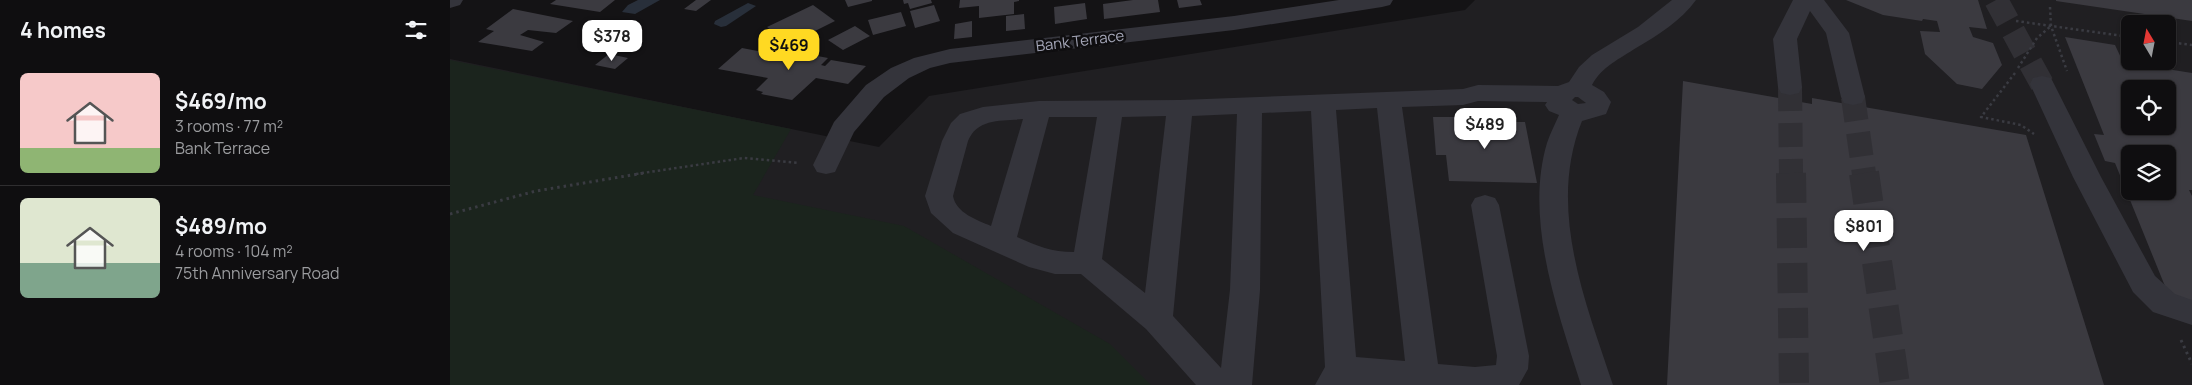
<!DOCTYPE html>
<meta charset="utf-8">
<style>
body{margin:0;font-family:Manrope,sans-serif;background:#1d1c1e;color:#f1f3f6;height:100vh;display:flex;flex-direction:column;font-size:19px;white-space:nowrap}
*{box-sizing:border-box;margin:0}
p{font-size:16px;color:#9b9c9f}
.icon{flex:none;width:28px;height:28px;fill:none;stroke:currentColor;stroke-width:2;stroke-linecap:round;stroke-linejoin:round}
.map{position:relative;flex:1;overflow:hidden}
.panel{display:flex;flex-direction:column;background:#0f0e10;width:450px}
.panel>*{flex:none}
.needle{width:32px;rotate:350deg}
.controls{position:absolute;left:1671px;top:15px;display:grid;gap:10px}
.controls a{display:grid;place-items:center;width:55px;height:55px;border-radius:8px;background:#0f0e10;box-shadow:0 1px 4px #0004,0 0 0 1px #2f2e30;font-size:25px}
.price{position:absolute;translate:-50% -42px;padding:0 11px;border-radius:10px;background:#fff;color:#222;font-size:16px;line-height:32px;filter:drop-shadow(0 1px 2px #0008)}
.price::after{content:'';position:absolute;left:50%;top:30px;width:15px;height:11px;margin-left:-8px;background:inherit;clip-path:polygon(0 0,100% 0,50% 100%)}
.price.active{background:#ffd922;color:#111}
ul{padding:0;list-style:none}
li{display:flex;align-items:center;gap:15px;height:125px;padding:0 20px}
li+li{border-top:1px solid #2f2e30}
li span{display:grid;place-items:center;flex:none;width:140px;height:100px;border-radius:8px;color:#555}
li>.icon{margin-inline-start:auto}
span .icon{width:60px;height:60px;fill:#fffc;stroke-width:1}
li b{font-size:21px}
h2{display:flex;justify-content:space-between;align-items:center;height:60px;padding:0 20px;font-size:21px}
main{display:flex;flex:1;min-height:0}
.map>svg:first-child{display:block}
.built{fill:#201f22;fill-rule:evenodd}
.green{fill:#1b241d}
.water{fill:#282f3a}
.building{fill:#3b3a40;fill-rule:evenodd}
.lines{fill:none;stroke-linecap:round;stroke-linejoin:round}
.minor-tunnel-far1{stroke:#313035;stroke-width:24;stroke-dasharray:24 12;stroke-linecap:butt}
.minor-tunnel{stroke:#313035;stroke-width:30;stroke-dasharray:30 15;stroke-linecap:butt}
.path-far1{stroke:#3a3b42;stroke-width:2.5;stroke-dasharray:2.5 3;stroke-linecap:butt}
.path{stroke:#3a3b42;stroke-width:3;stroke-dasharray:2.5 4;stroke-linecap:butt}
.minor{fill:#34343b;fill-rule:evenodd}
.labels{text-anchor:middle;stroke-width:5;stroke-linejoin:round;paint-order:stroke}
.street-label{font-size:15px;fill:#a4a6b7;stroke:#0f0e10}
</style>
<main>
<section class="panel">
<h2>4 homes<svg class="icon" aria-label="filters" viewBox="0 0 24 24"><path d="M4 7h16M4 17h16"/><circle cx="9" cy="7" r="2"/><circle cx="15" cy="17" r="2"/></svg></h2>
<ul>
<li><span style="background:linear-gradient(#f6c9c9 75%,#8fb573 0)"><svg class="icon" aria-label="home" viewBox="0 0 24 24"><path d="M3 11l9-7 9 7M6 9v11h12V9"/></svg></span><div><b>$469/mo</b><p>3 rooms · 77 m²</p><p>Bank Terrace</p></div></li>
<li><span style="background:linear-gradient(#dfe7d0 65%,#7fa58c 0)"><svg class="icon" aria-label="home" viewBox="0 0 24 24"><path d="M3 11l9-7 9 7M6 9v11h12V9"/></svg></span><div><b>$489/mo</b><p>4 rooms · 104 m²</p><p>75th Anniversary Road</p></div></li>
</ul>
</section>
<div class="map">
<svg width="1742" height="385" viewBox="0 0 1742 385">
<rect width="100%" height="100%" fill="#141315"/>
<path class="built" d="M1025,0H1742V385H0V59L429,147L479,96L1015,10ZM1680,24H1718V61H1680ZM1680,89H1718V126H1680ZM1680,154H1718V191H1680Z"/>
<path class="green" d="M0,60L341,129L303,195L454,226L660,344L701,385H0Z"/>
<path class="water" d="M188,0H210L185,14L172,12L178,5Z
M298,3L306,6L276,26L271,27L264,24L265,21Z"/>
<path class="building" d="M106,0H165L150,12L100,4Z
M246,0H261L246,11L234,9Z
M395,0H422V1L398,7Z
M453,0H481L482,3L460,9L458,3L454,4Z
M510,0H569V1L564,2V14L529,18V6L509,8Z
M683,0H708L710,12L654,19L653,4Z
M727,0H750L752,5L729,8Z
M1396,0H1528L1537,29L1519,27L1523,37L1543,43L1552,65L1532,89L1507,84L1475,54L1470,31L1490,32L1487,21L1473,19L1472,21L1433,15Z
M1606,0H1742V21L1606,1Z
M635,3L637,19L605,24L604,7Z
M363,5L385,21L361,33L366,36L354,42L349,39L339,44L317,27Z
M484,5L490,21L465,28L460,11Z
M63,9L123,21L106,33L78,30L70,35L94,42L82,51L28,42L44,31L36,29Z
M451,12L456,26L423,35L418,20Z
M574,14L575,29L556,31V16Z
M522,21V37L504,39L505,24Z
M405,26L420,36L393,50L378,40Z
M1615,37L1665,45L1673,62L1742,73V190H1739L1742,196V301L1719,296L1665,163L1655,161L1644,134L1654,135ZM1680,89H1718V126H1680ZM1680,154H1718V191H1680Z
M292,48L334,56L340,50L358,53L357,54L378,58L371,65L375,66L381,60L416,66L398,84L366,78L342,100L311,94L313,92L306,90L318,78L268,69Z
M159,54L178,58L165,69L145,65Z
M1233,81L1362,104V98L1576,135L1654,385H1217Z
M983,117H1038L1039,122H1075L1087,183L999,181L996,155H986Z"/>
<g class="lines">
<path class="minor-tunnel-far1" d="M1546,0L1592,84
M1340,87L1341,174
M1403,97L1414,174"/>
<path class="minor-tunnel" d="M1341,173L1344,385
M1414,173L1445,385"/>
<path class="path-far1" d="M1600,7L1601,26L1617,71
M1566,21L1680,37
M1718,42L1742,45
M1568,68L1587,38L1601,26
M1565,73L1531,117L1571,125L1584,134
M186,174L294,158L349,163"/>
<path class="path" d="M0,214L86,191L194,173
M1731,340L1742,364"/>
<path class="minor" d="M0,0H13L10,5L0,8Z
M889,0H943L940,5L932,7L784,30L500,63L480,68L459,78L434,97L404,132L385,172L376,174L367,172L363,165L384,122L416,85L441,68L464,58L500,49L784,16Z
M1222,0H1246C1232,20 1207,36 1186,48C1171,58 1151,67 1142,85L1154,92L1161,102L1156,114L1132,121C1097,208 1135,301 1163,385H1131C1108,312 1074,220 1097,143C1100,134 1105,124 1109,115L1099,111L1095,105L1097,102L1028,101L1013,105L952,107L988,364L1025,367L1046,365L1047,356L1021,205L1025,198L1035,195L1045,198L1049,205L1079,356L1078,369L1069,385H865L875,367L861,111L812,113L810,290L802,385H746L696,329L631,274H605L579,267L503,233L481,213L475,196L492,141L501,123L510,114L533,107L589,101L730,100L1013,89L1028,85L1108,86L1119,82L1129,67L1142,55L1188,27ZM1125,97H1128L1136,103L1128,104L1122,100ZM927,108L955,361L906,357L886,110ZM787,114L780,290L771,368L723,316L742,116ZM716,116L695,293L652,259L672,117ZM599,117H647L624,252C601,252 588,246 567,237ZM573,119L541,226C527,220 506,213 503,196L518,141C527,118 552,121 573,119Z
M1343,0H1374L1399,33L1415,97L1412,103L1403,105L1394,103L1391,97L1376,33L1360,11L1347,39L1352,87L1349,93L1340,95L1331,93L1328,87L1323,39Z
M1592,76L1601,78L1604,84L1651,177L1705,276L1725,294L1742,300V325L1703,312L1683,292L1623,177L1580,84L1583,78Z"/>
</g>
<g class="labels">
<g class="street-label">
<text transform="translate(630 41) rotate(-7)" y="5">Bank Terrace</text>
</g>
</g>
</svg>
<div class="controls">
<a><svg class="needle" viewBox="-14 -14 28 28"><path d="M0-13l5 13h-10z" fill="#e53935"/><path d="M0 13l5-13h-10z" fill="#9b9c9f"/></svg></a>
<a><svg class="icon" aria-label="locate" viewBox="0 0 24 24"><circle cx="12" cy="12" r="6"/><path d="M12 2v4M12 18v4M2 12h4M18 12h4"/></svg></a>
<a><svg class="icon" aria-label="layers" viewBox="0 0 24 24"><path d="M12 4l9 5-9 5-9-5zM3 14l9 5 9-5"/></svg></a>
</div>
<b class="price" style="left:162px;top:62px">$378</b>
<b class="price active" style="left:339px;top:71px">$469</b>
<b class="price" style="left:1035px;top:150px">$489</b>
<b class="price" style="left:1414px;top:252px">$801</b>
</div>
</main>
